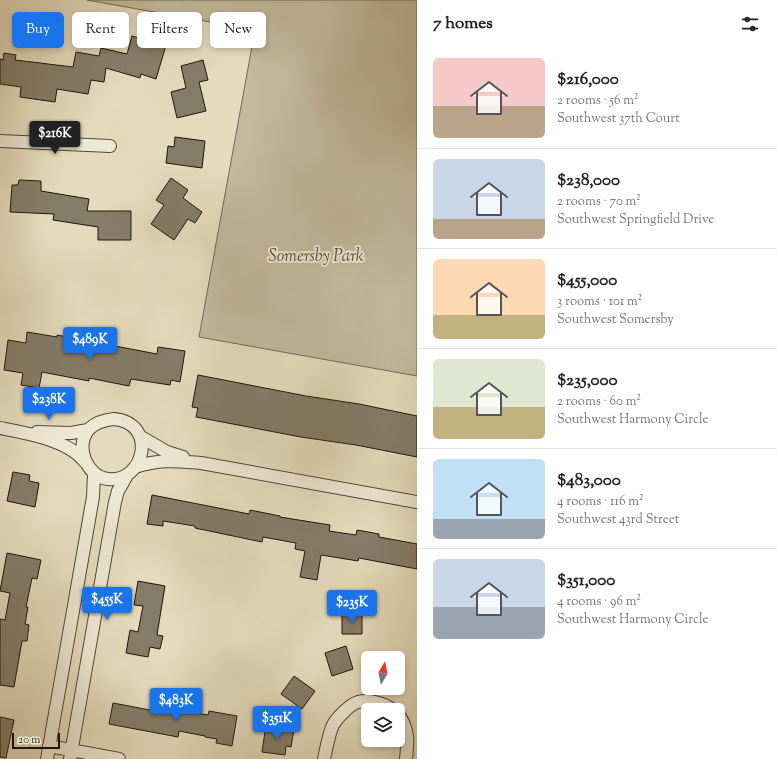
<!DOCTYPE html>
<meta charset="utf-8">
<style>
body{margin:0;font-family:"Sorts Mill Goudy",serif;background:#f2f2f2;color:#222;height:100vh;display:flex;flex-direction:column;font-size:15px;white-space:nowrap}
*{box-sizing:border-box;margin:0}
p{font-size:13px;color:#767676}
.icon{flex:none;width:22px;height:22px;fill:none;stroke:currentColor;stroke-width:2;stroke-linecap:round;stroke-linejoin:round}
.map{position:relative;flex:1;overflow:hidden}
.side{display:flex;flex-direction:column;background:#fff;width:360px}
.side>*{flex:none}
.banner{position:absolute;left:12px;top:12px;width:345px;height:36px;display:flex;gap:8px}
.needle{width:26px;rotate:10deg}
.tools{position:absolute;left:361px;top:651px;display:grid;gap:8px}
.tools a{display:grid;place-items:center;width:44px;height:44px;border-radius:6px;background:#fff;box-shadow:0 2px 6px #0003;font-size:20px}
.scale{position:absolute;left:12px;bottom:10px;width:48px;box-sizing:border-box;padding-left:4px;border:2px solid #1f160d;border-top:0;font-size:11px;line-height:14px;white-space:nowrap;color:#1f160d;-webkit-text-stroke:3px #ede8d3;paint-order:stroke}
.price{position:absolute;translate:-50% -34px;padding:0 9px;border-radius:4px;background:#1a73e8;color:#fff;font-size:13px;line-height:26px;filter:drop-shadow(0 1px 2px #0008)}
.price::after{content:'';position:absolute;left:50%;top:24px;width:12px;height:9px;margin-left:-6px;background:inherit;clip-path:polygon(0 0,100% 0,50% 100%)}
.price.selected{background:#222;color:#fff}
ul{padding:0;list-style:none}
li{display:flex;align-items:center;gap:12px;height:100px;padding:0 16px}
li+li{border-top:1px solid #e0e0e0}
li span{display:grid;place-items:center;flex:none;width:112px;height:80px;border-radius:6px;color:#555}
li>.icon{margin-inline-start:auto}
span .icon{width:48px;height:48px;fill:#fffc;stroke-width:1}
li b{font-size:17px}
h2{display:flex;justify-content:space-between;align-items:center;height:48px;padding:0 16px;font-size:17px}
.chip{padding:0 14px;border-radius:6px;background:#fff;box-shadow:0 2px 6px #0003;font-size:14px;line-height:36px}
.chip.selected{background:#1a73e8;color:#fff}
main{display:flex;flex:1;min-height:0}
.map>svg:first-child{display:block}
.green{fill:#c3ba9e;stroke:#716856}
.building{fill:#857c68;stroke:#1f160d}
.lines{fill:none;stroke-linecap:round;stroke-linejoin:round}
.minor-casing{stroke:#504739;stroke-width:14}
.minor{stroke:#ede8d3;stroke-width:12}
.labels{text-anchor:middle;stroke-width:4;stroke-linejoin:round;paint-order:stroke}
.park-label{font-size:17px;font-style:italic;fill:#584f40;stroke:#ede8d3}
</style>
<main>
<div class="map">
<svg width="417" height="759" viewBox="0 0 417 759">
<rect width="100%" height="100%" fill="#e4dbbc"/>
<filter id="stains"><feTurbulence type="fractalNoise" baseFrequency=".005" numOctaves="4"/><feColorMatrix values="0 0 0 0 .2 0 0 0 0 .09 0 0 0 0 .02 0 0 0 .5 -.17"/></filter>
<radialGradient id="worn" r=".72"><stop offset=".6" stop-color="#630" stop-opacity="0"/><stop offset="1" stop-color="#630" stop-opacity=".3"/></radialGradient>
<path class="green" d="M87,0H417V376L199,337L255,30Z"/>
<path class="building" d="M132,36L150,41L151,38L167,42L156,79L141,74L140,78L106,68L104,82L91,80L88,94L57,89L55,102L20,97L21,87L0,84V59L3,60L4,53L16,55L15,60L73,67L76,52L99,56L101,48L127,54Z
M203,60L208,80L199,82L206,111L177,118L171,92L186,88L181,66Z
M175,137L205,141L202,168L166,163L168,146L174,147Z
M171,178L188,190L183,198L202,212L195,223L188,219L174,240L151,224L164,205L156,200Z
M19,180L41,181V191L89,199L87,211H131V240H98V227L53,220L54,214L10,212L12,185H18Z
M27,332L57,337V335L157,354L158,347L185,351L180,382L171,380L170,385L131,379L129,386L89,378V381L42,372L39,388L21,385L23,373L4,370L8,340L26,343Z
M198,375L306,396L359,404L417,416V457L356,445L301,437L196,417L198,408L192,407Z
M13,472L30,475L29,481L39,483L35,507L7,501Z
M152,495L249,514L250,510L280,516V517L330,525L329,531L356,535L357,530L379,534V537L417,544V569L359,558L358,561L321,555L317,580L300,577L305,551L295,549L296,543L263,537L262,542L195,528V526L163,521V526L147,524Z
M7,553L41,560L37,579L32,578L26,607H28L25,624L29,625L27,641H22L14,687L0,685V619L5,620L10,593L0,591Z
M138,581L165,586L157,635L163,636L160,649L150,647L148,657L126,653L130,630L138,632L143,606L134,605Z
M342,615H362V634H342Z
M346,646L353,669L332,676L325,653Z
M294,676L315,691L302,709L281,694Z
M113,703L160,712L161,707L208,715L209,711L237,716L232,746L216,743L217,739L205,737V736L179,731L178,737L109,724Z
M0,717L14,720L6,758L0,757Z
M266,725L294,729L291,747L286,746L285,755L262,752Z"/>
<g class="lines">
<defs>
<path id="minor" d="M0,141L110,146
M114,419C158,423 145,483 108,479C87,477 74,446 89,429C96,422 104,420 114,419Z
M0,428C26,433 69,440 85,462
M37,432L71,433L88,430
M141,437L167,452L183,457
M135,467C161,459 175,461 201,463L417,502
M398,714C409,729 408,741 406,759
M49,746L119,759
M47,759L93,497L94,474
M70,759L115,502L118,491L126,477
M324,759C326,750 329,733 333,725C337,718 350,704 358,702C369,699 384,703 393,710"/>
</defs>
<use href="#minor" class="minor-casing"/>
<use href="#minor" class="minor"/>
</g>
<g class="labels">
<g class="park-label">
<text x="316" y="261">Somersby Park</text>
</g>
</g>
<rect width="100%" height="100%" filter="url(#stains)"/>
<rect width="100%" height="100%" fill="url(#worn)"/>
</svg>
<div class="tools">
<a><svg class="needle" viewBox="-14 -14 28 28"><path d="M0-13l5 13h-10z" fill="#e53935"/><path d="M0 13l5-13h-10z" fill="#767676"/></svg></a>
<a><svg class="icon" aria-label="layers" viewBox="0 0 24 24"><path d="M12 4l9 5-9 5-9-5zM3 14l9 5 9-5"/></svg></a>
</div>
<div class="scale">20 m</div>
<b class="price selected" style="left:55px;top:155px">$216K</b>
<b class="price" style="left:90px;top:361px">$489K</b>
<b class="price" style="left:49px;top:421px">$238K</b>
<b class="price" style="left:107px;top:621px">$455K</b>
<b class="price" style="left:352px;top:624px">$235K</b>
<b class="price" style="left:176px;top:722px">$483K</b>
<b class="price" style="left:277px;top:740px">$351K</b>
<div class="banner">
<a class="chip selected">Buy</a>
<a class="chip">Rent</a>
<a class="chip">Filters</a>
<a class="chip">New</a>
</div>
</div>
<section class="side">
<h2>7 homes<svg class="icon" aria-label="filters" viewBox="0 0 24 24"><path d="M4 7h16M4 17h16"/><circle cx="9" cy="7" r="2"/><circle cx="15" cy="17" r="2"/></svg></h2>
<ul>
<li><span style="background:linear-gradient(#f6c9c9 60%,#b9a48a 0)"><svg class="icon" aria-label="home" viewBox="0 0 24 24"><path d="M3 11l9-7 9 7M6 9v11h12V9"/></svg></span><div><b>$216,000</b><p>2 rooms · 56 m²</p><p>Southwest 37th Court</p></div></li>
<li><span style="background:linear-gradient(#c9d6e8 75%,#b9a48a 0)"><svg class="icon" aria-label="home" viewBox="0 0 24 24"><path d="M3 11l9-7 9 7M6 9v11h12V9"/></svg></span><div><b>$238,000</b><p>2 rooms · 70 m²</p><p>Southwest Springfield Drive</p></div></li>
<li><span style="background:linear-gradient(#ffd9b3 70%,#c2b280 0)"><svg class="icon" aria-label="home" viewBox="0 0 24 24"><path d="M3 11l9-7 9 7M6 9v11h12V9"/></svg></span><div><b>$455,000</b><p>3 rooms · 101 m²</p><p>Southwest Somersby</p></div></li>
<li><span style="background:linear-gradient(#dfe7d0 60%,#c2b280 0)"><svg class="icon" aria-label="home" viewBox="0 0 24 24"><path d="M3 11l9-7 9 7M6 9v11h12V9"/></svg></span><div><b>$235,000</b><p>2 rooms · 60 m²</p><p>Southwest Harmony Circle</p></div></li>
<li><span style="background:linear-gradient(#bfe0f5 75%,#9aa5b1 0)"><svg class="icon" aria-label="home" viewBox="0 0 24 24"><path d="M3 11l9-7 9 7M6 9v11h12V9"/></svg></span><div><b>$483,000</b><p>4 rooms · 116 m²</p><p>Southwest 43rd Street</p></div></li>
<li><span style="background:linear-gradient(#c9d6e8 60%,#9aa5b1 0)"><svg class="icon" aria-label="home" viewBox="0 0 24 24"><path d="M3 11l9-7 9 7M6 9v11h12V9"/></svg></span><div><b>$351,000</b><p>4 rooms · 96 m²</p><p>Southwest Harmony Circle</p></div></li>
</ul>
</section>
</main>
